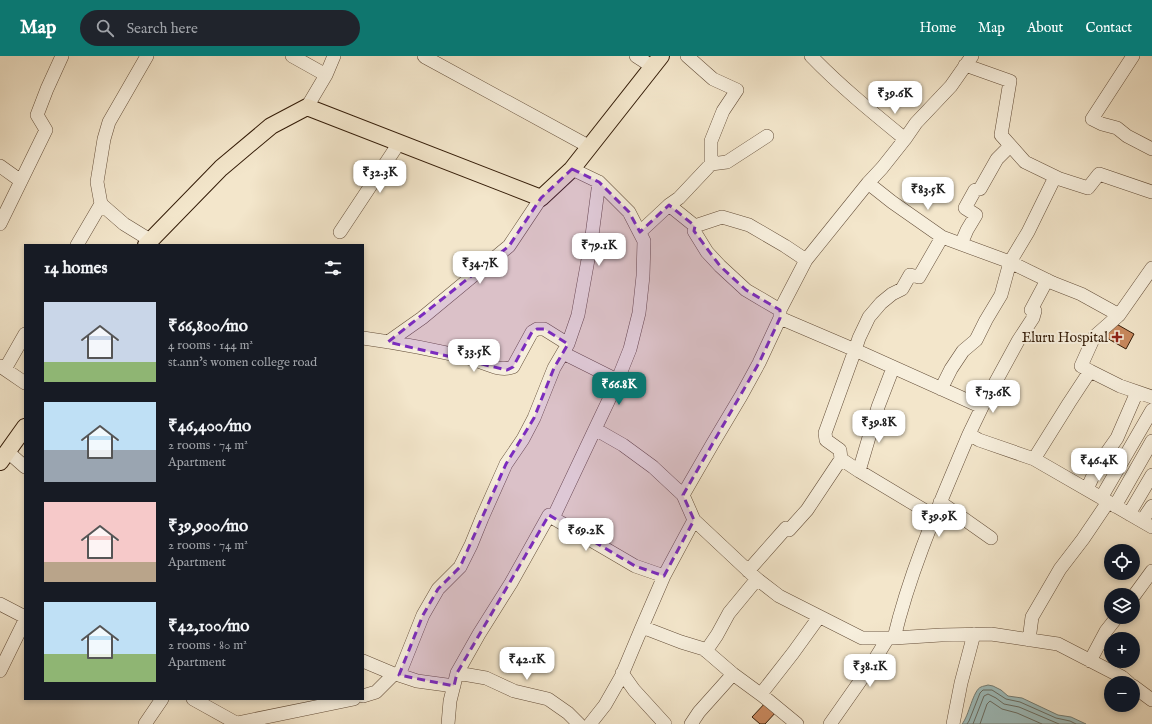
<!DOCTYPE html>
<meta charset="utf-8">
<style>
body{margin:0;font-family:"IM FELL English",serif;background:#20242c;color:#f1f3f6;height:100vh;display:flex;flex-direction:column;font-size:15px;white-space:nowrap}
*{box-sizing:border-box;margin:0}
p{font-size:13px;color:#9ea1a6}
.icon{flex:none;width:22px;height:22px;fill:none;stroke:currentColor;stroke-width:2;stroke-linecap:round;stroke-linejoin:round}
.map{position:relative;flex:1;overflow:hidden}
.drawer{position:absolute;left:24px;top:188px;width:340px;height:456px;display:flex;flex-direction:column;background:#171b24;border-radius:0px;box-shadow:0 2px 6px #0003}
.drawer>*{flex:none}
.controls{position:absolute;left:1104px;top:488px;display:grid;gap:8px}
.controls a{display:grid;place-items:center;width:36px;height:36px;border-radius:50%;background:#171b24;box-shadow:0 2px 6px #0003;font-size:20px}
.price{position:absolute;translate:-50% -34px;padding:0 9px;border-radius:8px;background:#fff;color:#222;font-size:13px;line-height:26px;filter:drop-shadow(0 1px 2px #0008)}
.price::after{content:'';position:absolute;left:50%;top:24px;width:12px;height:9px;margin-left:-6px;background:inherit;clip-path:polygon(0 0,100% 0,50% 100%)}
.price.active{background:#0f766e;color:#fff}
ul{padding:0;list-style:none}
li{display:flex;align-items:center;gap:12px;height:100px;padding:0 20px}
li span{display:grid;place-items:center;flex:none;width:112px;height:80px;border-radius:0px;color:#555}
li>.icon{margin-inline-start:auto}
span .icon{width:48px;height:48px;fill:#fffc;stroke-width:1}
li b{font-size:17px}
h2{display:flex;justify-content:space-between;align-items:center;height:48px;padding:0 20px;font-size:17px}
header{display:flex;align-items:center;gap:24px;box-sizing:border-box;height:56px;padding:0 20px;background:#0f766e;color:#fff}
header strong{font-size:19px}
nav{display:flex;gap:22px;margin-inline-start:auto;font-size:14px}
.search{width:280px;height:36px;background:#20242c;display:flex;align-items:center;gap:10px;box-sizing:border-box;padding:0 14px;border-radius:22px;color:#9ea1a6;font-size:15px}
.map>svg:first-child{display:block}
.water{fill:#9ebebe;stroke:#747d75}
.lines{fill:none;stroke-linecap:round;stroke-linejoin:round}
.shore{stroke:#696d63;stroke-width:1}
.building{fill:#c9895e;stroke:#341c08}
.minor-casing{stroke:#644e39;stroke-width:14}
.major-casing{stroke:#341c08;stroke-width:18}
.minor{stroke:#f7efdd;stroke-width:13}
.major{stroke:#f3e6cb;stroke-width:16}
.marked{fill:#7b2cbf;fill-opacity:0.2;stroke:#7b2cbf;stroke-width:3;stroke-dasharray:8 5;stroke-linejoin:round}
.poi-dot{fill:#8f2418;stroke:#f7efdd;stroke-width:1.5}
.labels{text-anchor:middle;stroke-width:4;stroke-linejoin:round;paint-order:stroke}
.poi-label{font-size:14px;fill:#341c08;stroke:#f7efdd;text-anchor:end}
</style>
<header>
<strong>Map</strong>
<div class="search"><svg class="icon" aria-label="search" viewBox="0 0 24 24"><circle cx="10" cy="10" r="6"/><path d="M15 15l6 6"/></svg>Search here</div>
<nav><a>Home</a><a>Map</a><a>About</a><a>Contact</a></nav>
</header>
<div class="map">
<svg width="1152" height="668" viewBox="0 0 1152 668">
<rect width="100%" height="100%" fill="#f3e6cb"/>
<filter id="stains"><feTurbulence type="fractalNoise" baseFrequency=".005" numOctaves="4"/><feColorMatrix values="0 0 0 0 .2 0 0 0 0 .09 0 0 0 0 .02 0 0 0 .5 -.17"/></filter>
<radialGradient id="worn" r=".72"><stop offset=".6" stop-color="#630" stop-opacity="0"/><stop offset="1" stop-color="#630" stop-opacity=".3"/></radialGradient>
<path class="water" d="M988,629L993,630L1001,634L1008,640L1022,642L1058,659L1071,661L1086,668H962C969,660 973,634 981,631C983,630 985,630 988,629Z"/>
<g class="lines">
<path class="shore" d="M967,668L969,665L980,637L983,634H992L1006,643L1020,646L1056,662L1070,665L1076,668
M973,668L984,640L988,638L996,642L1004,648L1019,651L1059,668
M980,668L987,648L990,645L1002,653L1017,657L1042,668"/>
</g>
<path class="building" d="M1113,266L1134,278L1126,293L1105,281Z
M767,645L777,655L765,668H760L752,661Z"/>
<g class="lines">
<defs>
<path id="minor" d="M147,0L109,66L104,83L97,126L101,148L124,168L150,184
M292,0L326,19L334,0
M424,0L425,1L590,91
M636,0L653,11
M687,0L713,23L737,34L723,55L711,85V108
M811,0C840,30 872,56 905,83L916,67L951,30L972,0
M1133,0L1092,63L1102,68L1117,72L1127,80L1152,93
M965,9L1010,25L1001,79L1025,106L1060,123L1088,132L1099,118L1152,136
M307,51L326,19
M905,83L882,112L868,127L892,146L942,181L1010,206L1001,239L986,264L976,284L963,295L951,313L941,333
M0,110L21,125
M572,113L599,126L629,156L644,185L643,220L639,257L630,293L614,333L595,373L623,389L653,411L683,439L713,387L741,340L759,307L780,262
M1055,121L1028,176L1010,206L1053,227L1081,238L1119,259
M669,149L695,170
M0,168L46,74L37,59L47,33L62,0
M340,176L399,87
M640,176L669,149L679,142L711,108L727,106L767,80
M942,181L919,221L910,219L902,233L892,238L881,247L869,261L859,282L855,294L982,351L969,378L979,384L1034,403L1069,347L1090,315L1081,310L1094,281L1119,259L1152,212
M961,188L967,174L976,159L965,152L975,134L980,133L997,103L1010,90
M77,189L101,148
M780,254L746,234L720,210L707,196L694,175L695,170L722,161L749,169L785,190L806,204
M363,282C399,287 436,294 472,303C486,307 499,316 513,311L532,276L537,273H544L568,288
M388,286L422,262L509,190L541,142
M563,297L617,324
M0,310L25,327
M5,313L25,278
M1090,315L1120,330L1152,341
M982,351L1018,285L1033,262L1035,255L1031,254L1047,224
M595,373L553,462L635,510L664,520L694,464
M8,396L25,411
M841,403L859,415L878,351L893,312
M1034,403L1152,471
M859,415L934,460
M1087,433L1098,409L1117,382L1137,336
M683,439L694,464L757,523L779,540L862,582H894L941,579L991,578L1058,588L1122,621L1129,627
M1101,442L1152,354
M940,446L991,482
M1115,450L1152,385
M1129,458L1152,419
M1142,465L1152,450
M748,515L786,472L789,474L807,454L841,403L840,394L826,384L825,377L855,294L780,262V254L806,204L868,127
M664,520L642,571L681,586L704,593L733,618L763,640L797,668
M1133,541L1152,515
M0,548L25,561
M894,582C911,511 941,445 969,378
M1029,584L1032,561L1060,513L1083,483L1108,446
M706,595L717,579L729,557L757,523
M363,605L394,618L399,619
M1090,605L1106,575L1117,561
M0,615L25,564
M457,617L486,622L514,635L548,643L568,657L579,668
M622,617L634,634L665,668
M454,630L417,625L399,619L423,559L438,533L460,511L471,489L482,462L506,408L523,383L534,362L554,312L568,288L578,259L591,187L599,126
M1133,630L1152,644
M761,638L793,597L819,561
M363,640L376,636L394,618
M193,643L238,668
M237,667L354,643
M145,668L162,643
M448,668L450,645L457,617L479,578L511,527L549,459L553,462
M590,668L605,649L621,621L642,571
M691,668L699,656L733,618
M830,668L870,611L888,582
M953,668L961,627L974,578"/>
<path id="major" d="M146,189L221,112L271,70L307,51L541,142L572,113L661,0
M0,406L25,371"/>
</defs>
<use href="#minor" class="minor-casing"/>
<use href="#major" class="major-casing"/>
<use href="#minor" class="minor"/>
<use href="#major" class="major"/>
</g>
<path class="marked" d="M572,113L599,126L629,156L640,176L669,149L695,170L694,175L720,210L746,234L780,254V262L759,307L683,439L694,464L664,520L635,510L549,459L457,617L454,630L399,619L423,559L438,533L460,511L506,408L534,362L554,312L568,288L544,273H537L532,276L513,311L507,314L388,286L509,190L541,142Z"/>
<path class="poi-dot" d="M1115 275h4v4h4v4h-4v4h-4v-4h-4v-4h4z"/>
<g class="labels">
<g class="poi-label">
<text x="1108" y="286">Eluru Hospital</text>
</g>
</g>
<rect width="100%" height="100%" filter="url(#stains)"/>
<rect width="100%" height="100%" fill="url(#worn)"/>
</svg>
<div class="controls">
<a><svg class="icon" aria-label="locate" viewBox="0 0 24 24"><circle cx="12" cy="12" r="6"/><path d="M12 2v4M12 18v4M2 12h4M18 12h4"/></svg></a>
<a><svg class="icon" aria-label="layers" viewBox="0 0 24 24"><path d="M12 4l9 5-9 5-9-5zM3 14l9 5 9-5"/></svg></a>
<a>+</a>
<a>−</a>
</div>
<b class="price" style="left:895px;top:59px">₹39.6K</b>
<b class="price" style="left:380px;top:138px">₹32.3K</b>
<b class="price" style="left:928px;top:155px">₹83.5K</b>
<b class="price" style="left:599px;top:211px">₹79.1K</b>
<b class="price" style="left:480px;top:229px">₹34.7K</b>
<b class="price" style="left:474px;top:317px">₹33.5K</b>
<b class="price active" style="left:619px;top:350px">₹66.8K</b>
<b class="price" style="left:993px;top:358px">₹73.6K</b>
<b class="price" style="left:879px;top:388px">₹39.8K</b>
<b class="price" style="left:1099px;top:426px">₹46.4K</b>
<b class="price" style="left:939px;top:482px">₹39.9K</b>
<b class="price" style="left:586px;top:496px">₹69.2K</b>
<b class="price" style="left:527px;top:625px">₹42.1K</b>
<b class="price" style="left:870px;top:632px">₹38.1K</b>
<section class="drawer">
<h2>14 homes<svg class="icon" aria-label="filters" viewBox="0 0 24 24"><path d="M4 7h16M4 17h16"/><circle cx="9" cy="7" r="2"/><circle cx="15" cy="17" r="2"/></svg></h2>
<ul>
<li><span style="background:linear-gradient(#c9d6e8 75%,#8fb573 0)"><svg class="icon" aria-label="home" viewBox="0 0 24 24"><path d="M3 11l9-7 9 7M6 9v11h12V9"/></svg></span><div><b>₹66,800/mo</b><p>4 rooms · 144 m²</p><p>st.ann's women college road</p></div></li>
<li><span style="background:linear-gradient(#bfe0f5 60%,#9aa5b1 0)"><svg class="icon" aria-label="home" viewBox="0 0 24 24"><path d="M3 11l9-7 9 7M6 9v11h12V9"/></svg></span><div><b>₹46,400/mo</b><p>2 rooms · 74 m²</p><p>Apartment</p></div></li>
<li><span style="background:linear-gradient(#f6c9c9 75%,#b9a48a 0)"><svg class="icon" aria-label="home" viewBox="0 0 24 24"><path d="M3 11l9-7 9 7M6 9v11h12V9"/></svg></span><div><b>₹39,900/mo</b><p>2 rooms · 74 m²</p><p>Apartment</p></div></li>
<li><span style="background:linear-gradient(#bfe0f5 65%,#8fb573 0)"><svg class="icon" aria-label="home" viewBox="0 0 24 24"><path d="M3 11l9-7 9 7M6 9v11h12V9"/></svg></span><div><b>₹42,100/mo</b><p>2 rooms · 80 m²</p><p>Apartment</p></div></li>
</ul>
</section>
</div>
